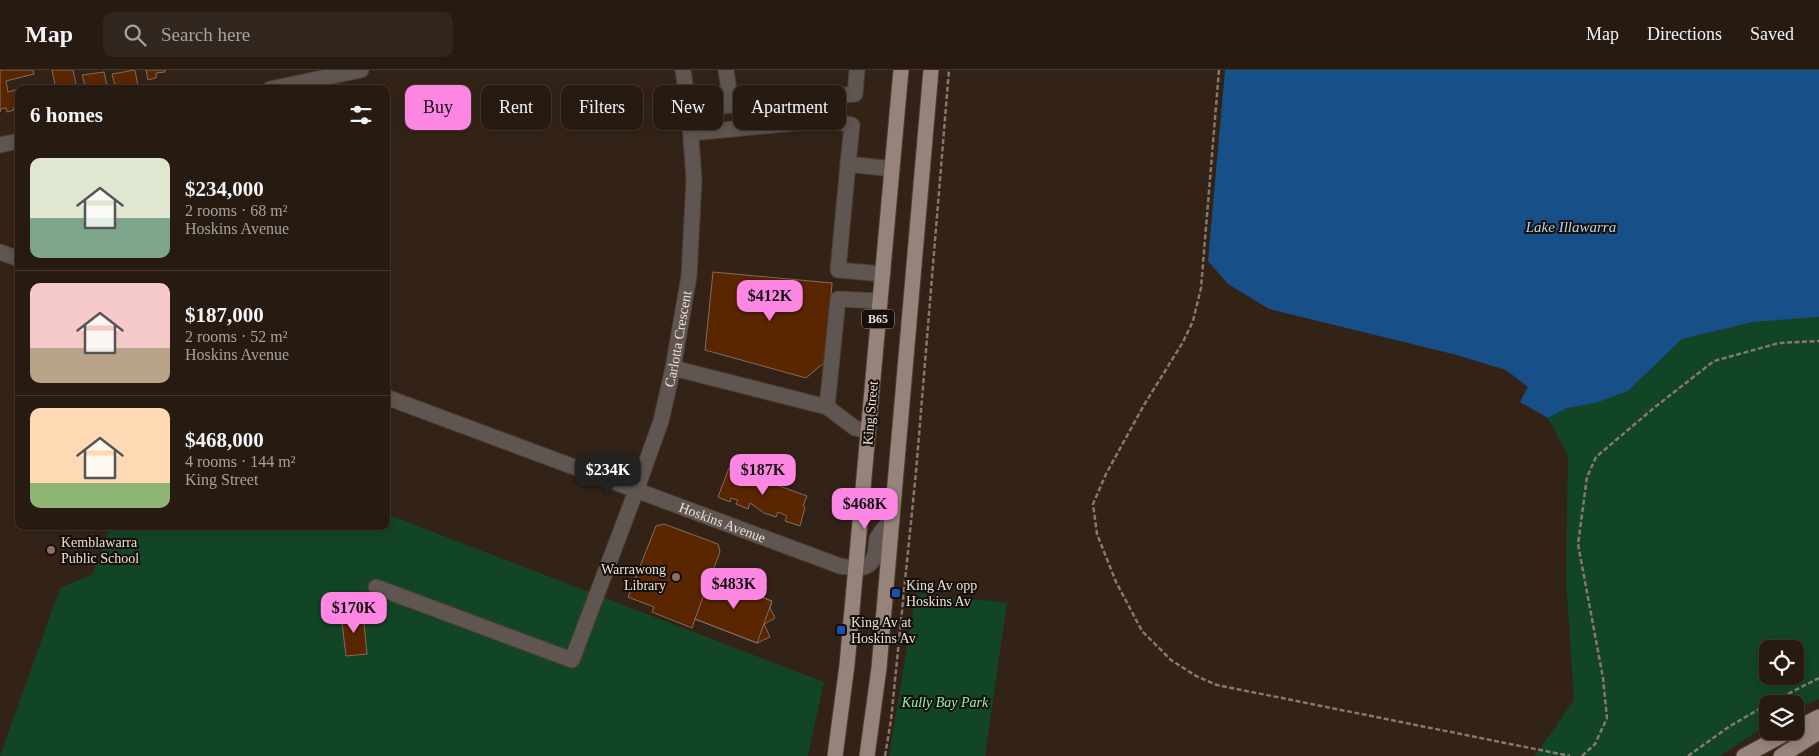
<!DOCTYPE html>
<meta charset="utf-8">
<style>
body{margin:0;font-family:Georgia,serif;background:#32271f;color:#f1f3f6;height:100vh;display:flex;flex-direction:column;font-size:19px;white-space:nowrap}
*{box-sizing:border-box;margin:0}
p{font-size:16px;color:#a4a19f}
.icon{flex:none;width:28px;height:28px;fill:none;stroke:currentColor;stroke-width:2;stroke-linecap:round;stroke-linejoin:round}
.map{position:relative;flex:1;overflow:hidden}
.details{position:absolute;left:15px;top:15px;width:375px;height:445px;display:flex;flex-direction:column;background:#261a11;border-radius:10px;box-shadow:0 2px 8px #0003,0 0 0 1px #423831}
.details>*{flex:none}
.banner{position:absolute;left:405px;top:15px;width:475px;height:45px;display:flex;gap:10px}
.controls{position:absolute;left:1759px;top:570px;display:grid;gap:10px}
.controls a{display:grid;place-items:center;width:45px;height:45px;border-radius:10px;background:#261a11;box-shadow:0 2px 8px #0003,0 0 0 1px #423831;font-size:25px}
.price{position:absolute;translate:-50% -42px;padding:0 11px;border-radius:10px;background:#fd86e2;color:#111;font-size:16px;line-height:32px;filter:drop-shadow(0 1px 2px #0008)}
.price::after{content:'';position:absolute;left:50%;top:30px;width:15px;height:11px;margin-left:-8px;background:inherit;clip-path:polygon(0 0,100% 0,50% 100%)}
.price.selected{background:#222;color:#fff}
ul{padding:0;list-style:none}
li{display:flex;align-items:center;gap:15px;height:125px;padding:0 15px}
li+li{border-top:1px solid #423831}
li span{display:grid;place-items:center;flex:none;width:140px;height:100px;border-radius:10px;color:#555}
li>.icon{margin-inline-start:auto}
span .icon{width:60px;height:60px;fill:#fffc;stroke-width:1}
li b{font-size:21px}
h2{display:flex;justify-content:space-between;align-items:center;height:60px;padding:0 15px;font-size:21px}
.tag{padding:0 18px;border-radius:10px;background:#261a11;box-shadow:0 2px 8px #0003,0 0 0 1px #423831;font-size:18px;line-height:45px}
.tag.selected{background:#fd86e2;color:#111}
header{display:flex;align-items:center;gap:30px;box-sizing:border-box;height:70px;padding:0 25px;background:#261a11;border-bottom:1px solid #423831}
header strong{font-size:24px}
nav{display:flex;gap:28px;margin-inline-start:auto;font-size:18px}
.search{width:350px;height:45px;background:#32271f;display:flex;align-items:center;gap:12px;box-sizing:border-box;padding:0 18px;border-radius:10px;color:#a4a19f;font-size:19px}
.map>svg:first-child{display:block}
.green{fill:#124426;fill-rule:evenodd}
.water{fill:#175088}
.building{fill:#592600;stroke:#816d61}
.lines{fill:none;stroke-linecap:round;stroke-linejoin:round}
.minor-casing{stroke:#4d3e32;stroke-width:17}
.major-casing{stroke:#4d3e32;stroke-width:17}
.path{stroke:#86786e;stroke-width:2.5;stroke-dasharray:5 2.5;stroke-linecap:butt}
.minor{stroke:#5f5551;stroke-width:15}
.major{stroke:#96837b;stroke-width:15}
.education-dot{fill:#8d6e63;stroke:#150e09;stroke-width:2}
.transit-dot{fill:#1a4fb4;stroke:#150e09;stroke-width:2}
.labels{text-anchor:middle;stroke-width:4;stroke-linejoin:round;paint-order:stroke}
.shield{fill:#150e09;stroke:#aca29b;stroke-width:1}
.shield-label{font-size:12px;font-weight:bold;fill:#ece1d9}
.street-label{font-size:14px;fill:#ece1d9;stroke:#150e09}
.poi-label{font-size:14px;fill:#ece1d9;stroke:#150e09;text-anchor:start}
.park-label{font-size:14px;font-style:italic;fill:#8af4ae;stroke:#150e09}
.water-label{font-size:15px;font-style:italic;fill:#b5d1f3;stroke:#150e09}
</style>
<header>
<strong>Map</strong>
<div class="search"><svg class="icon" aria-label="search" viewBox="0 0 24 24"><circle cx="10" cy="10" r="6"/><path d="M15 15l6 6"/></svg>Search here</div>
<nav><a>Map</a><a>Directions</a><a>Saved</a></nav>
</header>
<div class="map">
<svg width="1819" height="686" viewBox="0 0 1819 686">
<rect width="100%" height="100%" fill="#332317"/>
<path class="green" d="M1819,247V629L1795,639V634H1768L1767,655L1720,686H1535L1574,630L1566,510L1568,386L1548,348L1567,338L1596,333L1628,321L1682,269L1753,252ZM1768,579H1795V606H1768Z
M386,444L824,612L808,686H0L60,518L93,504L110,456H386Z
M916,523L1007,533L985,686H889Z"/>
<path class="water" d="M1225,0H1819V247L1753,252L1682,269L1628,321L1596,333L1567,338L1548,348L1520,332L1528,317L1506,300L1457,285L1269,239L1228,214L1208,191Z"/>
<path class="building" d="M0,0H33L34,4L6,11L8,22L19,19V37L13,38L14,40L7,42L6,38L1,39L0,42Z
M52,0H73L77,19H56Z
M135,0L138,16L116,19L112,4Z
M146,0H165V2L156,3V8L148,10Z
M104,2L108,19H86L82,5Z
M713,202L832,213L826,291L806,308L705,280Z
M729,398L807,426L803,436L805,437L800,456L785,451L787,446L778,442L776,447L764,443L750,433L748,439L736,434L738,430L731,428L730,432L718,427Z
M664,454L718,474L720,482L710,508L772,531L770,538L775,548L764,554L770,567L757,573L695,549L692,558L652,542L654,537L628,527L656,456Z
M710,508L772,531L757,573L695,549Z
M363,542L367,584L346,586L341,544Z"/>
<g class="lines">
<defs>
<g id="minor">
<path d="M726,0L731,35"/>
<path d="M270,19L361,0"/>
<path d="M689,40L731,35L855,24L857,0"/>
<path d="M691,63L826,50L852,55L848,94L892,99"/>
<path d="M0,75L19,71"/>
<path d="M848,94L838,200L883,204"/>
<path d="M0,182L19,189"/>
<path d="M673,298L827,337L838,229L880,231"/>
<path id="s1" d="M386,327L840,496C853,498 870,502 875,485C876,480 876,474 877,469C880,461 886,456 892,450"/>
<path d="M827,337L855,358L868,361"/>
<path id="s2" d="M376,517L572,590L636,421L661,351L673,298L689,206L694,110L689,40L683,0"/>
</g>
<path id="major" d="M1795,659L1819,647
M835,686L847,595L901,0
M867,686L879,598L931,0
M1744,686L1790,661
M1781,686L1819,662"/>
</defs>
<use href="#minor" class="minor-casing"/>
<use href="#major" class="major-casing"/>
<path class="path" d="M1219,0L1201,218L1193,251L1183,272L1144,335L1106,404L1093,434L1097,464L1116,512L1142,561L1171,590L1196,606L1217,615L1570,686
M1768,634L1819,608
M885,686L891,650L916,402L949,0
M1582,686L1595,674L1607,648L1603,608L1578,474L1587,407L1596,387L1655,337L1714,291L1779,273L1819,271
M1688,686L1730,656L1768,634"/>
<use href="#minor" class="minor"/>
<use href="#major" class="major"/>
</g>
<g class="education-dot">
<circle cx="51" cy="480" r="5"/>
<circle cx="676" cy="507" r="5"/>
</g>
<g class="transit-dot">
<rect x="891" y="518" width="10" height="10" rx="2.5"/>
<rect x="836" y="555" width="10" height="10" rx="2.5"/>
</g>
<g class="labels">
<rect class="shield" x="862" y="239.5" width="32" height="19" rx="4"/>
<g class="shield-label">
<text x="878" y="253">B65</text>
</g>
<g class="street-label">
<text dy="5" stroke="none"><textPath href="#s2" startOffset="548">Carlotta Crescent</textPath></text>
<text transform="translate(870 343) rotate(-85)" y="5">King Street</text>
<text dy="5" stroke="none"><textPath href="#s1" startOffset="359">Hoskins Avenue</textPath></text>
</g>
<g class="poi-label">
<text x="61" y="477">Kemblawarra<tspan x="61" dy="16">Public School</tspan></text>
<text x="666" y="504" text-anchor="end">Warrawong<tspan x="666" dy="16">Library</tspan></text>
<text x="906" y="520">King Av opp<tspan x="906" dy="16">Hoskins Av</tspan></text>
<text x="851" y="557">King Av at<tspan x="851" dy="16">Hoskins Av</tspan></text>
</g>
<g class="park-label">
<text x="945" y="637">Kully Bay Park</text>
</g>
<g class="water-label">
<text x="1571" y="162">Lake Illawarra</text>
</g>
</g>
</svg>
<div class="controls">
<a><svg class="icon" aria-label="locate" viewBox="0 0 24 24"><circle cx="12" cy="12" r="6"/><path d="M12 2v4M12 18v4M2 12h4M18 12h4"/></svg></a>
<a><svg class="icon" aria-label="layers" viewBox="0 0 24 24"><path d="M12 4l9 5-9 5-9-5zM3 14l9 5 9-5"/></svg></a>
</div>
<b class="price" style="left:770px;top:252px">$412K</b>
<b class="price selected" style="left:608px;top:426px">$234K</b>
<b class="price" style="left:763px;top:426px">$187K</b>
<b class="price" style="left:865px;top:460px">$468K</b>
<b class="price" style="left:734px;top:540px">$483K</b>
<b class="price" style="left:354px;top:564px">$170K</b>
<div class="banner">
<a class="tag selected">Buy</a>
<a class="tag">Rent</a>
<a class="tag">Filters</a>
<a class="tag">New</a>
<a class="tag">Apartment</a>
</div>
<section class="details">
<h2>6 homes<svg class="icon" aria-label="filters" viewBox="0 0 24 24"><path d="M4 7h16M4 17h16"/><circle cx="9" cy="7" r="2"/><circle cx="15" cy="17" r="2"/></svg></h2>
<ul>
<li><span style="background:linear-gradient(#dfe7d0 60%,#7fa58c 0)"><svg class="icon" aria-label="home" viewBox="0 0 24 24"><path d="M3 11l9-7 9 7M6 9v11h12V9"/></svg></span><div><b>$234,000</b><p>2 rooms · 68 m²</p><p>Hoskins Avenue</p></div></li>
<li><span style="background:linear-gradient(#f6c9c9 65%,#b9a48a 0)"><svg class="icon" aria-label="home" viewBox="0 0 24 24"><path d="M3 11l9-7 9 7M6 9v11h12V9"/></svg></span><div><b>$187,000</b><p>2 rooms · 52 m²</p><p>Hoskins Avenue</p></div></li>
<li><span style="background:linear-gradient(#ffd9b3 75%,#8fb573 0)"><svg class="icon" aria-label="home" viewBox="0 0 24 24"><path d="M3 11l9-7 9 7M6 9v11h12V9"/></svg></span><div><b>$468,000</b><p>4 rooms · 144 m²</p><p>King Street</p></div></li>
</ul>
</section>
</div>
